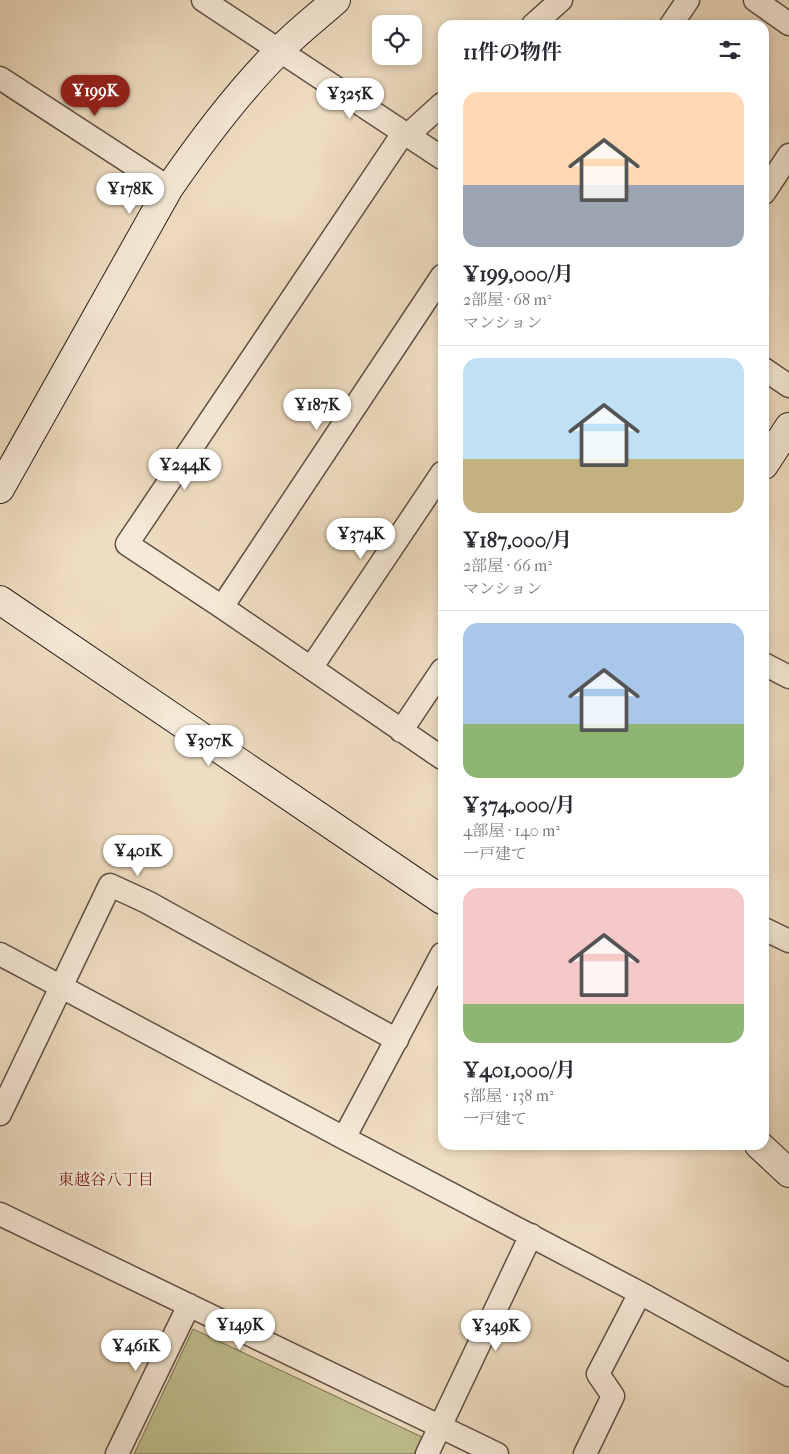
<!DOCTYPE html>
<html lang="ja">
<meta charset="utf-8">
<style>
body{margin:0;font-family:"IM FELL French Canon","Noto Serif JP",serif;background:#f2f2f3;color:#2b2b33;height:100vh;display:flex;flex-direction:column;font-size:19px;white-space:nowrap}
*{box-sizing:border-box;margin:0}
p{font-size:16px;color:#7c7c81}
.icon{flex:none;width:28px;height:28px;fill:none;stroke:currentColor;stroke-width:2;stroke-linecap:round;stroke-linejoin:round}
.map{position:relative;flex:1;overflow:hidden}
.drawer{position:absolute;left:438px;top:20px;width:331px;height:1130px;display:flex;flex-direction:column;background:#fff;border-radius:15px;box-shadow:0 2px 8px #0003}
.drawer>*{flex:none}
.buttons{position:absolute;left:372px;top:15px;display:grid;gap:10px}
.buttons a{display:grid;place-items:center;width:50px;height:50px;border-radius:10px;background:#fff;box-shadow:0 2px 8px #0003;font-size:25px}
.price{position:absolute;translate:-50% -42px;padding:0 11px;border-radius:18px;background:#fff;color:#222;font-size:16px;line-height:32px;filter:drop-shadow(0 1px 2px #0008)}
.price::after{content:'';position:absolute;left:50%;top:30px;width:15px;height:11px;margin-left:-8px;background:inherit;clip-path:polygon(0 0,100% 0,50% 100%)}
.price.on{background:#8f2418;color:#fff}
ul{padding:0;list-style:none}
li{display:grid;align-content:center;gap:10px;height:265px;padding:0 25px}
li+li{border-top:1px solid #e1e1e2}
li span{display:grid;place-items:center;height:155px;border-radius:15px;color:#555}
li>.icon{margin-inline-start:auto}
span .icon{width:90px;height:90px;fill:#fffc;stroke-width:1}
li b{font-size:21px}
h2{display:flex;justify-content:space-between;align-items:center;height:60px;padding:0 25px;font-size:21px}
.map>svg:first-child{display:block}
.green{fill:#c0bf8e;stroke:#767054}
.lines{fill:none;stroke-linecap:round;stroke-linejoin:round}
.street-casing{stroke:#5e5044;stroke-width:25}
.secondary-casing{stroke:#2d211b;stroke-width:30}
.street{stroke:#f5e9d7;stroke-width:22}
.secondary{stroke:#f5e9d7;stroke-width:28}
.labels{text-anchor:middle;stroke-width:4.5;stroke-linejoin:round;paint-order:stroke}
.neighbourhood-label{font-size:16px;fill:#7a1f14;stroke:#f5e9d7}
</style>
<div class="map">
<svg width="789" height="1454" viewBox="0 0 789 1454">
<rect width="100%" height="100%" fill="#efddc1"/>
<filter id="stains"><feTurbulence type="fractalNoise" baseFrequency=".004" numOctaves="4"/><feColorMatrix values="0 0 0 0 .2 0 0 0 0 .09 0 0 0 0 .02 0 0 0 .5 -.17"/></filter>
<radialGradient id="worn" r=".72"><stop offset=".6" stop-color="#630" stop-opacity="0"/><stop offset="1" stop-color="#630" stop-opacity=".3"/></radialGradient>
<path class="green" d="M193,1329L422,1437L414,1454H134Z"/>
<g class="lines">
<defs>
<path id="street" d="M203,0L442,158
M755,0L789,24
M533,25L561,0
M671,25L688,0
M0,78L169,188
M404,132L127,544L222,607L442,758
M408,135L442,104
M764,193L789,155
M764,369L789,386
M222,607L442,276
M764,664L789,677
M311,668L442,473
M401,731L442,670
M764,929L789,941
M0,954L344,1138L640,1293L789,1375
M0,1114L110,885L147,902L397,1040
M344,1138L442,954
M0,1214L497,1454
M117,1454L189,1305
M427,1454L531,1235
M585,1454L613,1396L598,1374L640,1293"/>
<path id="secondary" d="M764,465L789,427
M0,489L169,188C202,140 238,92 279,51C296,33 317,17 336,0
M0,600L442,900
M759,1145L789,1173"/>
</defs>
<use href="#street" class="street-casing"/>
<use href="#secondary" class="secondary-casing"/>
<use href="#street" class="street"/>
<use href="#secondary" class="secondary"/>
</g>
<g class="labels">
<g class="neighbourhood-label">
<text x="106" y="1185">東越谷八丁目</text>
</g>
</g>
<rect width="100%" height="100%" filter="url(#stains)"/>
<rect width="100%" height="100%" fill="url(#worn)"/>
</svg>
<div class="buttons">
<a><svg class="icon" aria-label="locate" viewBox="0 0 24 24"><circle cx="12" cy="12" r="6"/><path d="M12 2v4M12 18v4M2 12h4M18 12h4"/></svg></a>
</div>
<b class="price on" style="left:95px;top:117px">¥199K</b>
<b class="price" style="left:350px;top:120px">¥325K</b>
<b class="price" style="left:130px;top:215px">¥178K</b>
<b class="price" style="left:317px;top:431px">¥187K</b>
<b class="price" style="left:185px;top:491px">¥244K</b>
<b class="price" style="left:361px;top:560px">¥374K</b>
<b class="price" style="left:209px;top:767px">¥307K</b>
<b class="price" style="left:138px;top:877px">¥401K</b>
<b class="price" style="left:240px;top:1351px">¥149K</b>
<b class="price" style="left:496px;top:1352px">¥349K</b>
<b class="price" style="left:136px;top:1372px">¥461K</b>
<section class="drawer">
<h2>11件の物件<svg class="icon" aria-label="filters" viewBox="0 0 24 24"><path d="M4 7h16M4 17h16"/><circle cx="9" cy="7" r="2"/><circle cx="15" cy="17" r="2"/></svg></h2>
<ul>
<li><span style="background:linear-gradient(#ffd9b3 60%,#9aa5b1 0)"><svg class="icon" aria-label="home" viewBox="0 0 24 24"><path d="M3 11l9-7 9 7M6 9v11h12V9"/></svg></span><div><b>¥199,000/月</b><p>2部屋 · 68 m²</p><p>マンション</p></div></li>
<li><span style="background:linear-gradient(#bfe0f5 65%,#c2b280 0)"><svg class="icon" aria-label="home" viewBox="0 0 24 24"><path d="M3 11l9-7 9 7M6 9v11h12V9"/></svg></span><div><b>¥187,000/月</b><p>2部屋 · 66 m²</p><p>マンション</p></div></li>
<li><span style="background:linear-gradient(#a9c7e8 65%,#8fb573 0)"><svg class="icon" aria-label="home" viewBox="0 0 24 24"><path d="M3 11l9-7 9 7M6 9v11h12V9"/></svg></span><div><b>¥374,000/月</b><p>4部屋 · 140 m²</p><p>一戸建て</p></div></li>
<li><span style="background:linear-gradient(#f6c9c9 75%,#8fb573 0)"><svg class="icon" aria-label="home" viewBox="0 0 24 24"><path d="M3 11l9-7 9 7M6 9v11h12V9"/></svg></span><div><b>¥401,000/月</b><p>5部屋 · 138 m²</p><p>一戸建て</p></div></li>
</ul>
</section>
</div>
